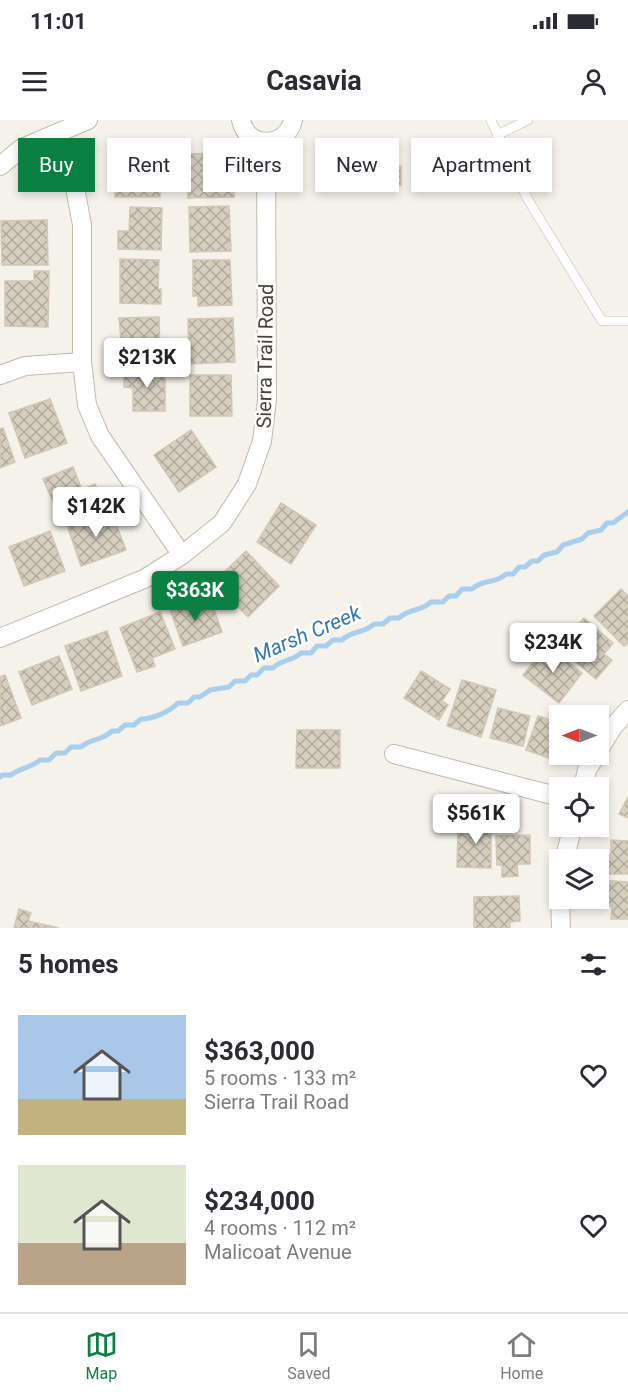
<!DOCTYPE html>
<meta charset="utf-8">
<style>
body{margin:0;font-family:Roboto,sans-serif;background:#f7f7f7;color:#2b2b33;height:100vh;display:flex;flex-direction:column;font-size:22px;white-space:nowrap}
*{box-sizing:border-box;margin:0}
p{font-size:20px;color:#7c7c81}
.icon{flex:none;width:33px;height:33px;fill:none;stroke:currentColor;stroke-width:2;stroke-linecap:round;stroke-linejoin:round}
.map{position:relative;height:808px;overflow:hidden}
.details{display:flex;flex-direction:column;background:#fff;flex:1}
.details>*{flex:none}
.top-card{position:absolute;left:18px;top:18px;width:592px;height:54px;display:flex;gap:12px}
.needle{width:39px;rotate:270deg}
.tools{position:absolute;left:549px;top:585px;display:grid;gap:12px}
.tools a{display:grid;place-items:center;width:60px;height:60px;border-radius:0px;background:#fff;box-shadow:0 3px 9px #0003;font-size:30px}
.price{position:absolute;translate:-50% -51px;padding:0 14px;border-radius:6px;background:#fff;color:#222;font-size:20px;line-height:39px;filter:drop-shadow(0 2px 3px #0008)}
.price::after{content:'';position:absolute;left:50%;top:36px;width:18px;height:14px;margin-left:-9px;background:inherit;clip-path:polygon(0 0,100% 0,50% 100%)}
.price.selected{background:#0b8043;color:#fff}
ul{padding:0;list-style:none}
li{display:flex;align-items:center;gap:18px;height:150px;padding:0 18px}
li span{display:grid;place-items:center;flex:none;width:168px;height:120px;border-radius:0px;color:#555}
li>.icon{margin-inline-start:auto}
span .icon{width:72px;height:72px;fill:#fffc;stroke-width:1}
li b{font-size:26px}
h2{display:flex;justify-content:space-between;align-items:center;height:72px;padding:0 18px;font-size:26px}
.chip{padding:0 21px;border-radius:0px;background:#fff;box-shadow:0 3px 9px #0003;font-size:21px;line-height:54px}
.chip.selected{background:#0b8043;color:#fff}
.status{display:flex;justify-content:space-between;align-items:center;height:42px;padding:0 30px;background:#fff;direction:ltr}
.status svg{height:16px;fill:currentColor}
header{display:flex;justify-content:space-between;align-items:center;height:78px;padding:0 18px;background:#fff;font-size:27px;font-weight:700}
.menu{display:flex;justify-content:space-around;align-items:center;height:84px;border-top:2px solid #e1e1e2;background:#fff;font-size:16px;color:#7c7c81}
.menu a{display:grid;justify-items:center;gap:3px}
.menu .selected{color:#0b8043}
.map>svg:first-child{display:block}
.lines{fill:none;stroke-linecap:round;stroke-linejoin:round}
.stream{stroke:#aaceee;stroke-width:5}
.building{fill:url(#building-cross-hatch);stroke:#d1c7b4;stroke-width:1.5}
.service-casing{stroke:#c0bbad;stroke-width:10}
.minor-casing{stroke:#c0bbad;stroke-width:20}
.service{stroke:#fff;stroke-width:9}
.minor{stroke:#fff;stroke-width:18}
.labels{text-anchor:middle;stroke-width:5;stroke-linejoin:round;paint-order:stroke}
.street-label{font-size:20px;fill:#494339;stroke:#fff}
.water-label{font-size:21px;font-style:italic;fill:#3575b2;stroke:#fff}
</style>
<div class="status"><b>11:01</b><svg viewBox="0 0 49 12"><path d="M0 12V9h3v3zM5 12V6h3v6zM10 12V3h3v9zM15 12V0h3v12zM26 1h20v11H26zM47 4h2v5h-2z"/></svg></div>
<header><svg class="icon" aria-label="menu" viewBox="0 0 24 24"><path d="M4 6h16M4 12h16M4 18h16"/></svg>Casavia<svg class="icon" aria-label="person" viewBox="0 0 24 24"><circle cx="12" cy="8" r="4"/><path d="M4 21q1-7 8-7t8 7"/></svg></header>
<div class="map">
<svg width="628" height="808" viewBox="0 0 628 808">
<defs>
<pattern id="building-cross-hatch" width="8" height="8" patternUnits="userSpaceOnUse" patternTransform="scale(1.5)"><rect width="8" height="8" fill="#d6cfc0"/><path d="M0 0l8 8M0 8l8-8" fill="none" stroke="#b0aa9d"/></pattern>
</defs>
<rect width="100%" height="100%" fill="#f5f2eb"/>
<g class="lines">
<path class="stream" d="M0,657L2,655H11C20,648 31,648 40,640H49L56,633H65L71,627H81C90,618 103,621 112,611H118L125,605H134L141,599C153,599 169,592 178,583H188L194,577H200L210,570L229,567L235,561H245L251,555H257L264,548H273C282,539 293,541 301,533H311L317,526H326L333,520H342C352,510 364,514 374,504H383L390,498H399C409,488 421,492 431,482H443L449,476H456L462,469H472C482,459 496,464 506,454H513L519,447H525L532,441H538L544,435L557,432L563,425L582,419L588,413L601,410L607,403H613L628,392"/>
</g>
<path class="building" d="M159,32L160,77H115V33Z
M233,33L234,77L188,78L187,62H180L179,34Z
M373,38H387V46H401V65L374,66Z
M229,86L231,131L190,132L189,87Z
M130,87L162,88L161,130L118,129V111H129Z
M47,100L48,145H2L1,101Z
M120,139L159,140L158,169H161V184L120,183Z
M193,140H230L232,185L198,186V176H193Z
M34,151H49L48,207L5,206V161H34Z
M159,197L160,239L123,240L119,198Z
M233,198L235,242L189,244L188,199Z
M124,249L165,250V291H133V268L124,267Z
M190,255H231L232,296H190Z
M50,279L67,323L25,338L9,293Z
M3,308L15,342L0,348V309Z
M191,310L216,347L179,372L154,335Z
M73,347L82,370L95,364L101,380L60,398L43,359Z
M281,383L316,405L291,444L257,422Z
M106,390L112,406L116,404L126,430L81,446L67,405Z
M50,411L65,451L24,466L9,427Z
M246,431L279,466L248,497L214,462Z
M621,469L628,476V523L624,526L594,496Z
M184,481L188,489L211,481L222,512L183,526L169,487Z
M160,492L175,529L152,538L155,546L137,552L120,508Z
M584,498L613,523L604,534L612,540L596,559L559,528Z
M107,511L122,556L81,571L65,526Z
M547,525L582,553L559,583L523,555Z
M59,536L72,569L32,585L19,552Z
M421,551L450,569L442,581L448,585L439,600L404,578Z
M5,555L21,598L0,606V557Z
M462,560L496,570L481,617L447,606Z
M498,588L530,596L523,626L490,618Z
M538,596L560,603V634L558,641L526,630Z
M297,610H340V648H296Z
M628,677V698L619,694Z
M473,698H491V748L457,747L458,712H472Z
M530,715V744H517L518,756L502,757V745H497L496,716Z
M611,720L628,721V754H598L599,735H611Z
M598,760L628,762V799H611L612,786L597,785Z
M519,776L520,801L510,802V808H474V777Z
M19,789L31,793L28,801L59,808H14Z"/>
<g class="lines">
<defs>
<path id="service" d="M491,0L527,78L602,201H628
M497,15L528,0"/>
<path id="minor" d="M241,0C247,30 287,28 293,0
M55,14L72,52L82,105V242L87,285L100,316L182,435
M0,46L22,28L88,0
M0,255L25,246L82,242
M0,518L144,459L182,435L222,403L247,364L262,321L267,280L266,23
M598,631L613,607L628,590
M394,634L560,677
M583,668L587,650L597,634
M564,740L573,706
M560,778L561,808"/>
</defs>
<use href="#service" class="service-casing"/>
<use href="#minor" class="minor-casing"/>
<use href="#service" class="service"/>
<use href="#minor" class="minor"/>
</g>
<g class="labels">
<g class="street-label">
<text transform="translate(265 236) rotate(-89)" y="7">Sierra Trail Road</text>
</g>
<g class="water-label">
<text transform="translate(307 514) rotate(-23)" y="7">Marsh Creek</text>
</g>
</g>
</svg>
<div class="tools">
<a><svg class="needle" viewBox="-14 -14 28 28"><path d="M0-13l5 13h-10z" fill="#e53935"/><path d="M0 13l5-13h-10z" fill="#7c7c81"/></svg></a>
<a><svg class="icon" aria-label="locate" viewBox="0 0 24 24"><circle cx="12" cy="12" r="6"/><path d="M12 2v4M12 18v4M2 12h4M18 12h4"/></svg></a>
<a><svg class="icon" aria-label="layers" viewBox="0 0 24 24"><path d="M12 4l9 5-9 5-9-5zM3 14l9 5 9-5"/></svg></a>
</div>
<b class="price" style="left:147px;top:269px">$213K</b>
<b class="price" style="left:96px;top:418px">$142K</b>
<b class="price selected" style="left:195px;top:502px">$363K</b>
<b class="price" style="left:553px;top:554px">$234K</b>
<b class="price" style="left:476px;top:725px">$561K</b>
<div class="top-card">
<a class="chip selected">Buy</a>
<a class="chip">Rent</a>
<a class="chip">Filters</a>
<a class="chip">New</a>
<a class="chip">Apartment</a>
</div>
</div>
<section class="details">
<h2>5 homes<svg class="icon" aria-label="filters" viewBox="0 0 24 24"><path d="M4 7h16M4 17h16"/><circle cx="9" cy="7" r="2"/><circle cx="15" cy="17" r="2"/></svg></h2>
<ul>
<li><span style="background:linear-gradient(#a9c7e8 70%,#c2b280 0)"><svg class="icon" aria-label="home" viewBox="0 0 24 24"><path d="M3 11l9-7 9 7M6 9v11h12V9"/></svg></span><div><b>$363,000</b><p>5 rooms · 133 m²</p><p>Sierra Trail Road</p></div><svg class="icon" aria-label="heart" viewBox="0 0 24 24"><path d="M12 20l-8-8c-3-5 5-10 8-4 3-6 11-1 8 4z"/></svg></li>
<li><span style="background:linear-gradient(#dfe7d0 65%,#b9a48a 0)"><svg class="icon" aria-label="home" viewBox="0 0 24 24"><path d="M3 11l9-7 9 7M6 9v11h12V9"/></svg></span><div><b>$234,000</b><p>4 rooms · 112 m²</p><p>Malicoat Avenue</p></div><svg class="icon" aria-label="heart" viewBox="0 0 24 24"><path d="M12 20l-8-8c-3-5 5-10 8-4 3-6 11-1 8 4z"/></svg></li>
</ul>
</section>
<nav class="menu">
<a class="selected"><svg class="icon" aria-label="map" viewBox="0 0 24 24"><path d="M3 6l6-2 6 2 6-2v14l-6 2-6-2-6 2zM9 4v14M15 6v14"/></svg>Map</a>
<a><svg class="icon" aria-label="saved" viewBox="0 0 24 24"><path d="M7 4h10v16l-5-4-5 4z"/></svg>Saved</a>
<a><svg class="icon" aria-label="home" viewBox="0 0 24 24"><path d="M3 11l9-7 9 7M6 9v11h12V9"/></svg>Home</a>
</nav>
